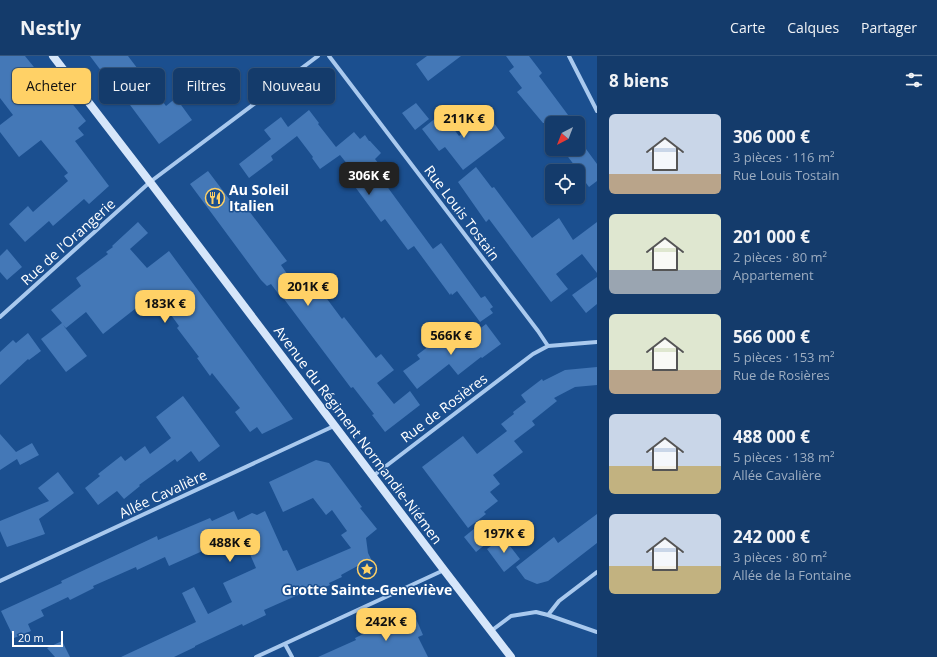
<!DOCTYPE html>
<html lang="fr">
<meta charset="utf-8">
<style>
body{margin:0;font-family:"Open Sans",sans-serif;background:#1d4271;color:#f1f3f6;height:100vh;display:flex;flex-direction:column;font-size:15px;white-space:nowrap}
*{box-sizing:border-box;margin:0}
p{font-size:13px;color:#9dadc1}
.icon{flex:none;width:22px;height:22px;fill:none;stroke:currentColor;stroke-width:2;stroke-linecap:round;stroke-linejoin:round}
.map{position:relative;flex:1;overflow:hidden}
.sheet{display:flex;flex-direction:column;background:#143b6b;width:340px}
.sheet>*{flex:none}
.top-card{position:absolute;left:12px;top:12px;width:380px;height:36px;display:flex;gap:8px}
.needle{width:26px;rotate:222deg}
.tools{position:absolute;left:545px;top:60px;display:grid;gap:8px}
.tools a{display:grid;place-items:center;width:40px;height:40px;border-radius:6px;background:#143b6b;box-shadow:0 1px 3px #0004,0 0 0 1px #33557e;font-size:20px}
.scale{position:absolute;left:12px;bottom:10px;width:51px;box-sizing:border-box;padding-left:4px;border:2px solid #fff;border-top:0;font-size:11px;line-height:14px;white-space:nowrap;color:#fff;-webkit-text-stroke:3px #1b4f8f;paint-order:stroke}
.price{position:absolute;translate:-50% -34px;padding:0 9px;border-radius:8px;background:#ffd166;color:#111;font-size:13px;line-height:26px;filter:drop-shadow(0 1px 2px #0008)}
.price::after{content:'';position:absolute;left:50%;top:24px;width:12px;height:9px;margin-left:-6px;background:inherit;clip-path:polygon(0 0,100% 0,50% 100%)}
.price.on{background:#222;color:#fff}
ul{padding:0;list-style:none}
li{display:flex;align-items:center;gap:12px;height:100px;padding:0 12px}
li span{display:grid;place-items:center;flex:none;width:112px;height:80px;border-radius:6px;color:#555}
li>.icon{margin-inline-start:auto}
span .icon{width:48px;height:48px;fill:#fffc;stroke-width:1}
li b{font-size:17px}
h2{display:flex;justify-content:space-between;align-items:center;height:48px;padding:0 12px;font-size:17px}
.tag{padding:0 14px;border-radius:6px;background:#143b6b;box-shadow:0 1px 3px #0004,0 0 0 1px #33557e;font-size:14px;line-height:36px}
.tag.on{background:#ffd166;color:#111}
header{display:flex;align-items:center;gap:24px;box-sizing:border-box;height:56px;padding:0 20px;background:#143b6b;border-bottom:1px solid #33557e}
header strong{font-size:19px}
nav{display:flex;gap:22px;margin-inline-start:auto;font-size:14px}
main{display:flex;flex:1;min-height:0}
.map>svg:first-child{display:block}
.building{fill:#4478b7}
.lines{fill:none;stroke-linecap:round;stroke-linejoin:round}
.minor{stroke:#a9c9ee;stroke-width:4}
.secondary{stroke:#d6e6fa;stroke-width:8}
.labels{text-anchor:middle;stroke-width:3;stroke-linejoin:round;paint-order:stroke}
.poi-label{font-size:14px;font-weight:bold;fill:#fff;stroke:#1b4f8f;text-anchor:start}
.street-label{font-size:14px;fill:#fff;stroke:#1b4f8f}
</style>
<header>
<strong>Nestly</strong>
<nav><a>Carte</a><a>Calques</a><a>Partager</a></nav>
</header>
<main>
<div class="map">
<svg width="597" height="601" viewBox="0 0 597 601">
<rect width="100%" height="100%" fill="#1b4f8f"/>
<path class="building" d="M0,0H25L42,21L47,16L86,65L78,72L84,79L75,85L109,130L89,148L84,143L53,170L49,165L25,186L9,168L28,150L33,156L68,125L64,120L68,117L41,84L19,101L0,76V69L13,59L0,42Z
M90,0H128L166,50L176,42L192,64L159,88L113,26L111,28Z
M427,0H461L428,25L416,8Z
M506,0H529L542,17L539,20L574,67H543L517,36L522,32L509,15L514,11Z
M213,13L229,33L212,46L197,26Z
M416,47L429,63L415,74L402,57Z
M309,54L319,67L318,68L336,91L354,76L360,83L365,79L369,85H370L381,97L375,103L389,121L383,125L433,193L441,187L481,242L485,240L493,251L490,253L493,257L480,266L457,235L452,239L451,237L450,239L414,190L408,194L385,163L381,166L350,124L356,119L340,99L320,113L312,102L313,101L297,80L271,100L273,104L249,122L239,108L271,83L264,74L281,61L288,71Z
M442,57L459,80L488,59L505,82L463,114L445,91L439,95L422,73Z
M562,93H586L597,108V125L589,131L577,115L578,114Z
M476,111L492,132L494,131L532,182L559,162L573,184L597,166V217L582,198L556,218L568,233L551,246L489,163L486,166L458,126Z
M208,115L239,156L246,151L287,205L281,209L296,231L310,220L342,263L344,261L376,302L381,298L394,314L377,327L394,348L410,335L420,349L385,376L372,359L374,358L353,331L351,332L281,239L280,240L271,228L267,230L261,224L190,128Z
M138,166L148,177L130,193L147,212L169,195L293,363L262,378L257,371L250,376L235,356L240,352L212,317L210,320L197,302L199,301L177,272L179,270L158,241L142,253L140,249L103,278L86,256L66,272L63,269L87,300L66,316L41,283L62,267L51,254L81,230L76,222L108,198L106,196L113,191L112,190Z
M7,193L22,211L7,224L0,216V200Z
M597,221V248L586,257L572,239Z
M486,268L501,288L482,302L481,301L458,319L449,308L417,333L403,315L420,303L417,299L441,281L451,295Z
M28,277L41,295L29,304L28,303L0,329V296L13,284L16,287Z
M597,311V329L575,331L554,342L557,345L532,365L535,369L514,385L523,396L493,419L500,428L490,436L498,445L484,456L486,458L468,472L422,411L463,380L477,398L507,375L501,368L514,358L513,356L526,346L521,339L542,323L543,325L565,314Z
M183,340L220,390L199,406L191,395L177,406L175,403L139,429L140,430L124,443L117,435L98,449L85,432L100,420L98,418L121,400L125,405L145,390L150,398L171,382L156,361Z
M0,378L16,396L32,387L39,399L20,409L17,403L0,414Z
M316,404L329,407L362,451L360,452L377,473L366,482L368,497L371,503L369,504L371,516L363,507L341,519L342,521L329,527L330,529L317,535L316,531L264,554L266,559L243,570L242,568L195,590V591L174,601H121L196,566L182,537L194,531L208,558L232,546L223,527L256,512L242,480L208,496L207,493L169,510L165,501L137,514L136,511L93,530L94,532L70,544L68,541L41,554L44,560L28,568L31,575L14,582L1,555L62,527L61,525L97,508L157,480L158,484L210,462L212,465L234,455L238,464L252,457L257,459L265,455L283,495L287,494L297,515L351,492L341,479L347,475L332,454L326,459L313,442L283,456L269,426Z
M58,416L74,437L39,463L45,478L7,491L0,475V465L49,445L38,432Z
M597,458V487L548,525L537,528L525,523L516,511L554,481L558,487Z
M480,468L492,483L476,496L464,481Z
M503,481L520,503L504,516L487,493Z
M414,558L423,579L418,581L428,601H318L356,584L355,582L378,571L402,561L403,562Z
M62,585L70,601H55L47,592Z"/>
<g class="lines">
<path class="minor" d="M329,0L538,275L548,290
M569,0L597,55
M0,261L150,126L318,0
M373,420L533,298L548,290L597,286
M0,525L334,370
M548,559L559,545L597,516
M491,575L511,560L536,556L548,559L597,576
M285,588L292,601
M256,601L444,514"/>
<path class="secondary" d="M53,0L150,126L444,514L511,601"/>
</g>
<defs>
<symbol id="restaurant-ring" viewBox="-11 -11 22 22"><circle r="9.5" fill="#1b4f8f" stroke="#ffd166" stroke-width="1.5"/><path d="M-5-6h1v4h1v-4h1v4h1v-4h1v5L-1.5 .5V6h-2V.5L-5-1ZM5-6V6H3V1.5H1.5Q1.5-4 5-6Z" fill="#ffd166"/></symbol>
<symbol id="sight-ring" viewBox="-11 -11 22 22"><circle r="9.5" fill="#1b4f8f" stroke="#ffd166" stroke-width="1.5"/><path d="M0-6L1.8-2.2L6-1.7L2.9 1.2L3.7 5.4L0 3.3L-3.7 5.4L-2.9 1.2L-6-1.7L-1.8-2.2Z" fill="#ffd166"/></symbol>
</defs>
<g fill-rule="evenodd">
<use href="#restaurant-ring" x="204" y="131" width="22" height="22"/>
<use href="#sight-ring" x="356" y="502" width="22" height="22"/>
</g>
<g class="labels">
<g class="poi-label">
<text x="229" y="139">Au Soleil<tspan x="229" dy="16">Italien</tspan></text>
<text x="367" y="539" text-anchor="middle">Grotte Sainte-Geneviève</text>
</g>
<g class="street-label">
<text transform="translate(462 157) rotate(53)" y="5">Rue Louis Tostain</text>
<text transform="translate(68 186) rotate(-42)" y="5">Rue de l'Orangerie</text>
<text transform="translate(444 352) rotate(-37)" y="5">Rue de Rosières</text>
<text transform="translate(358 379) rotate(53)" y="5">Avenue du Régiment Normandie-Niémen</text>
<text transform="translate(163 438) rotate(-25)" y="5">Allée Cavalière</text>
</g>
</g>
</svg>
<div class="tools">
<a><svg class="needle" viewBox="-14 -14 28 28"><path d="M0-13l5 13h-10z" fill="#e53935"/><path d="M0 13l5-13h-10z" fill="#9dadc1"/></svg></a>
<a><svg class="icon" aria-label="locate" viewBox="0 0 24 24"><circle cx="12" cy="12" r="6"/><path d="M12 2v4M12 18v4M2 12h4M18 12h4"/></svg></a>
</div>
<div class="scale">20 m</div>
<b class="price" style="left:464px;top:83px">211K €</b>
<b class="price on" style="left:369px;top:140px">306K €</b>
<b class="price" style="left:308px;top:251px">201K €</b>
<b class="price" style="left:165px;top:268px">183K €</b>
<b class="price" style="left:451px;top:300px">566K €</b>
<b class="price" style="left:504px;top:498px">197K €</b>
<b class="price" style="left:230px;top:507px">488K €</b>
<b class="price" style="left:386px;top:586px">242K €</b>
<div class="top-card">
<a class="tag on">Acheter</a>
<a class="tag">Louer</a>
<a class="tag">Filtres</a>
<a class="tag">Nouveau</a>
</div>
</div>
<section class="sheet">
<h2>8 biens<svg class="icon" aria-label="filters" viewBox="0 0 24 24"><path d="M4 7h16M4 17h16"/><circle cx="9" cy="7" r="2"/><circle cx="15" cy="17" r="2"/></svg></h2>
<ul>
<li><span style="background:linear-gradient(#c9d6e8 75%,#b9a48a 0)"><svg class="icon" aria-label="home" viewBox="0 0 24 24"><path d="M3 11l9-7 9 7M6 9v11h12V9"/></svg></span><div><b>306 000 €</b><p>3 pièces · 116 m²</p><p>Rue Louis Tostain</p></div></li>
<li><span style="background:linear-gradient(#dfe7d0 70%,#9aa5b1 0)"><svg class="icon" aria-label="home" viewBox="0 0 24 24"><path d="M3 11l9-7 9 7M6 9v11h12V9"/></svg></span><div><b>201 000 €</b><p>2 pièces · 80 m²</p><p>Appartement</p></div></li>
<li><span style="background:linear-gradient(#dfe7d0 70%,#b9a48a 0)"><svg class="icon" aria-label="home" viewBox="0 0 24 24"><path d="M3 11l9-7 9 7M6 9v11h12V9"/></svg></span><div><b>566 000 €</b><p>5 pièces · 153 m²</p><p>Rue de Rosières</p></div></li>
<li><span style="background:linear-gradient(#c9d6e8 65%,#c2b280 0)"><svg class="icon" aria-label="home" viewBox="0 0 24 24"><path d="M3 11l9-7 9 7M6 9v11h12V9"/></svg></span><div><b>488 000 €</b><p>5 pièces · 138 m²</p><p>Allée Cavalière</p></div></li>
<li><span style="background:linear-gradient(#c9d6e8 65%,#c2b280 0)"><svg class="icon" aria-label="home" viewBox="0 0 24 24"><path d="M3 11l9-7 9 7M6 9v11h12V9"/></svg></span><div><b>242 000 €</b><p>3 pièces · 80 m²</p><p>Allée de la Fontaine</p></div></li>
</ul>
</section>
</main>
